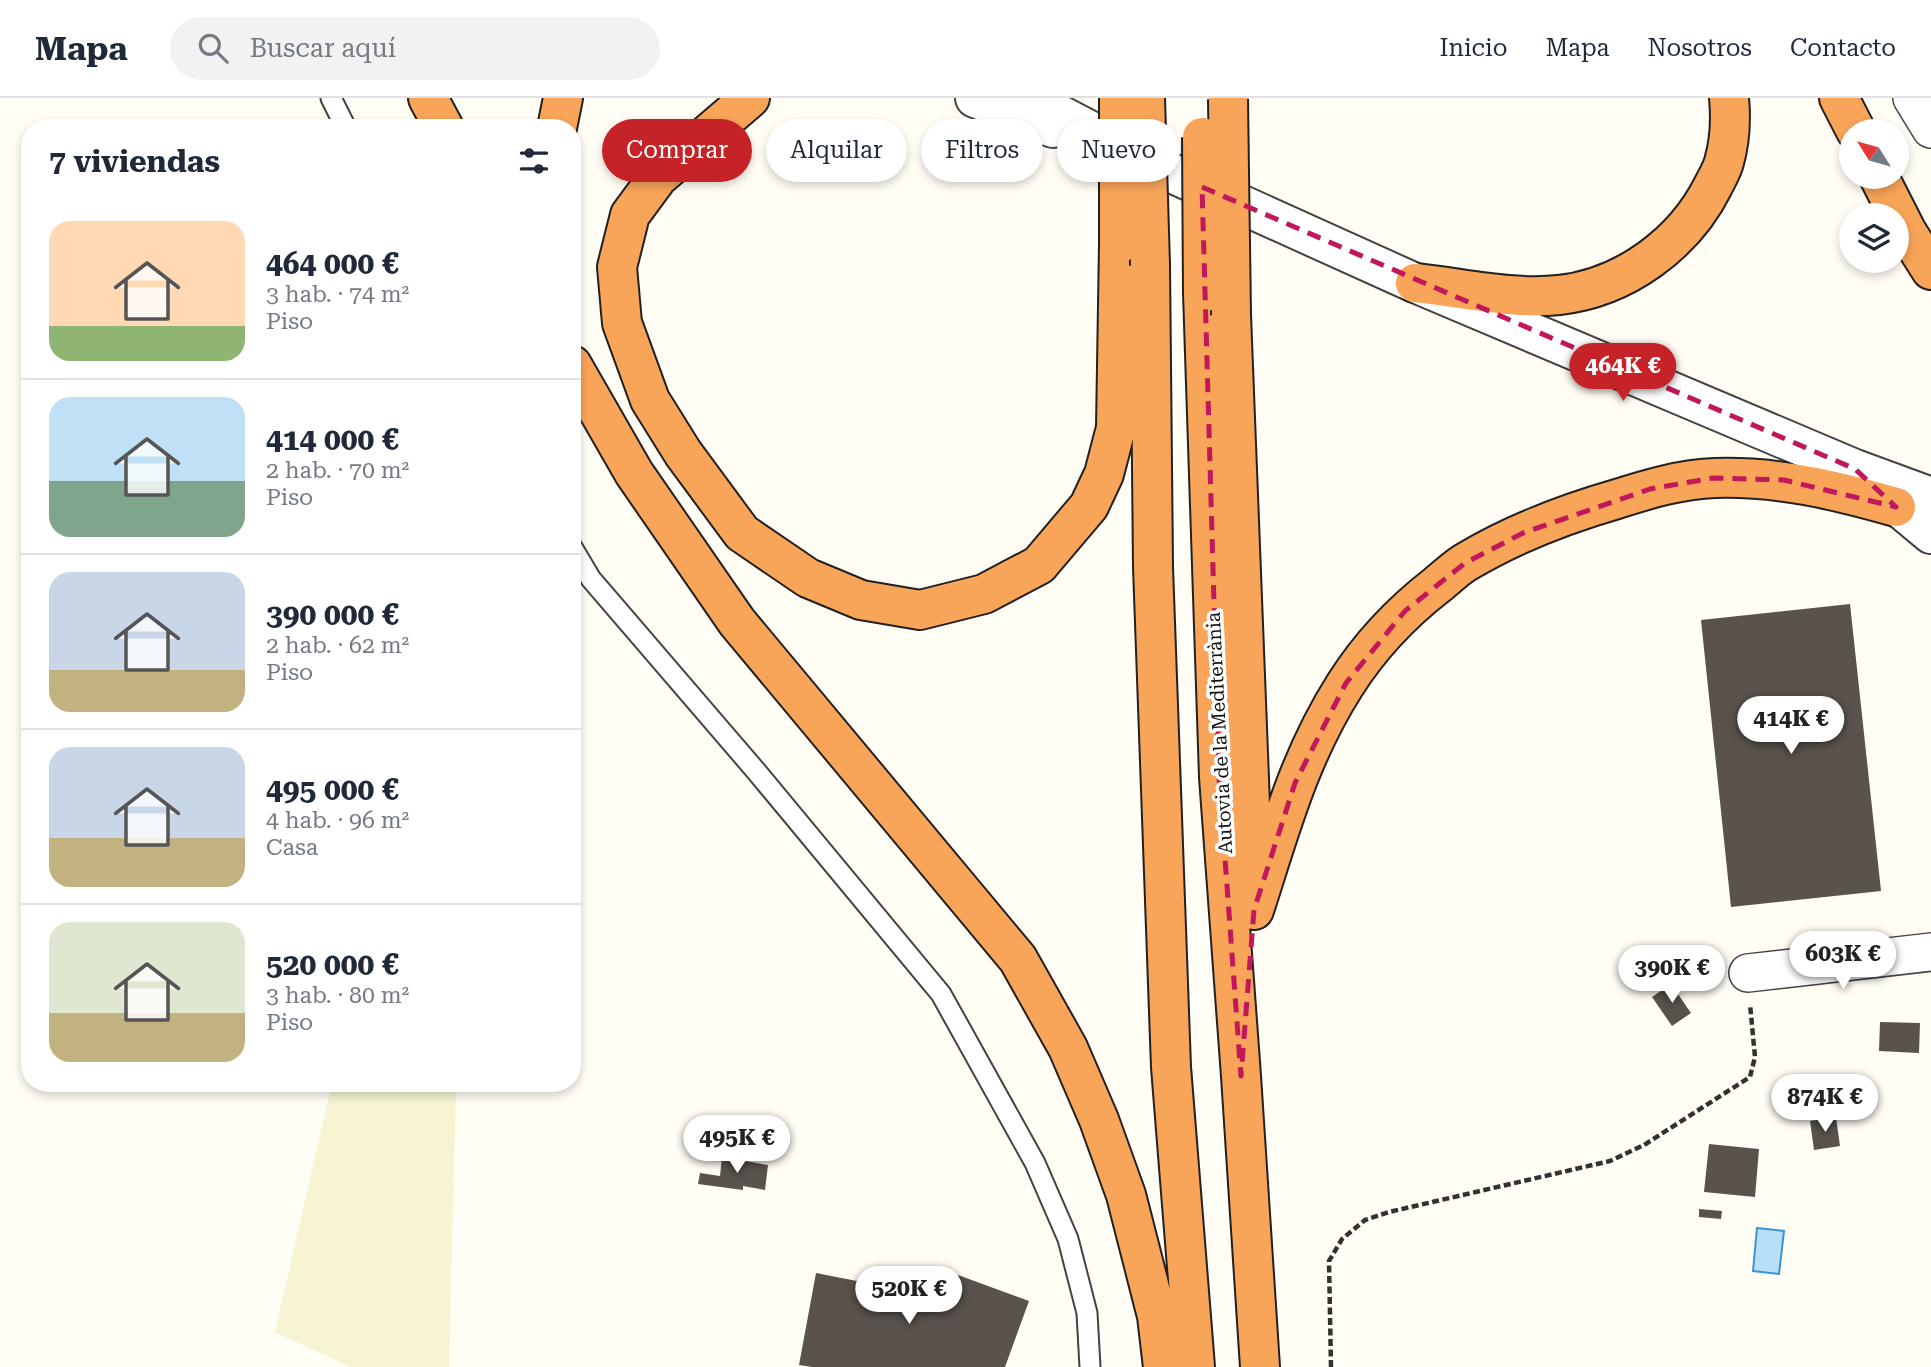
<!DOCTYPE html>
<html lang="es">
<meta charset="utf-8">
<style>
body{margin:0;font-family:"Roboto Serif",serif;background:#f2f2f3;color:#1f2937;height:100vh;display:flex;flex-direction:column;font-size:26px;white-space:nowrap}
*{box-sizing:border-box;margin:0}
p{font-size:23px;color:#747a83}
.icon{flex:none;width:38px;height:38px;fill:none;stroke:currentColor;stroke-width:2;stroke-linecap:round;stroke-linejoin:round}
.map{position:relative;flex:1;overflow:hidden}
.sheet{position:absolute;left:21px;top:21px;width:560px;height:973px;display:flex;flex-direction:column;background:#fff;border-radius:28px;box-shadow:0 4px 10px #0003}
.sheet>*{flex:none}
.hud{position:absolute;left:602px;top:21px;width:665px;height:63px;display:flex;gap:14px}
.needle{width:46px;rotate:307deg}
.fabs{position:absolute;left:1839px;top:21px;display:grid;gap:14px}
.fabs a{display:grid;place-items:center;width:70px;height:70px;border-radius:50%;background:#fff;box-shadow:0 4px 10px #0003;font-size:35px}
.price{position:absolute;translate:-50% -60px;padding:0 16px;border-radius:24px;background:#fff;color:#222;font-size:23px;line-height:46px;filter:drop-shadow(0 2px 4px #0008)}
.price::after{content:'';position:absolute;left:50%;top:42px;width:21px;height:16px;margin-left:-10px;background:inherit;clip-path:polygon(0 0,100% 0,50% 100%)}
.price.selected{background:#c62328;color:#fff}
ul{padding:0;list-style:none}
li{display:flex;align-items:center;gap:21px;height:175px;padding:0 28px}
li+li{border-top:2px solid #e0e1e3}
li span{display:grid;place-items:center;flex:none;width:196px;height:140px;border-radius:21px;color:#555}
li>.icon{margin-inline-start:auto}
span .icon{width:84px;height:84px;fill:#fffc;stroke-width:1}
li b{font-size:30px}
h2{display:flex;justify-content:space-between;align-items:center;height:84px;padding:0 28px;font-size:30px}
.chip{padding:0 24px;border-radius:32px;background:#fff;box-shadow:0 4px 10px #0003;font-size:24px;line-height:63px}
.chip.selected{background:#c62328;color:#fff}
header{display:flex;align-items:center;gap:42px;box-sizing:border-box;height:98px;padding:0 35px;background:#fff;border-bottom:2px solid #e0e1e3}
header strong{font-size:33px}
nav{display:flex;gap:38px;margin-inline-start:auto;font-size:24px}
.search{width:490px;height:63px;background:#f2f2f3;display:flex;align-items:center;gap:18px;box-sizing:border-box;padding:0 24px;border-radius:38px;color:#747a83;font-size:26px}
.map>svg:first-child{display:block}
.farmland{fill:#f6f4d2}
.water{fill:#b7dff8;stroke:#3b93d2;stroke-width:2}
.building{fill:#5a524c}
.lines{fill:none;stroke-linecap:round;stroke-linejoin:round}
.service-casing{stroke:#434343;stroke-width:23}
.minor-casing{stroke:#434343;stroke-width:40}
.tertiary-casing{stroke:#434343;stroke-width:42}
.motorway-casing{stroke:#212121;stroke-width:42}
.path{stroke:#323232;stroke-width:4.5;stroke-dasharray:7 3.5;stroke-linecap:butt}
.service{stroke:#fff;stroke-width:19}
.minor{stroke:#fff;stroke-width:37}
.tertiary{stroke:#fff;stroke-width:38}
.motorway{stroke:#f8a459;stroke-width:38}
.motorway-bridge-casing{stroke:#212121;stroke-width:42;stroke-linecap:butt}
.motorway-bridge{stroke:#f8a459;stroke-width:38}
.marked{fill:none;stroke:#c2185b;stroke-width:5;stroke-dasharray:14 9;stroke-linejoin:round}
.labels{text-anchor:middle;stroke-width:7;stroke-linejoin:round;paint-order:stroke}
.street-label{font-size:19px;fill:#101010;stroke:#fff}
</style>
<header>
<strong>Mapa</strong>
<div class="search"><svg class="icon" aria-label="search" viewBox="0 0 24 24"><circle cx="10" cy="10" r="6"/><path d="M15 15l6 6"/></svg>Buscar aquí</div>
<nav><a>Inicio</a><a>Mapa</a><a>Nosotros</a><a>Contacto</a></nav>
</header>
<div class="map">
<svg width="1931" height="1269" viewBox="0 0 1931 1269">
<rect width="100%" height="100%" fill="#fffdf4"/>
<path class="farmland" d="M332,985H456L449,1269H350L275,1234Z"/>
<path class="water" d="M1757,1130L1784,1133L1779,1176L1753,1173Z"/>
<path class="building" d="M1850,506L1881,793L1731,809L1701,522Z
M1671,886L1691,915L1672,928L1652,899Z
M1880,924L1920,925L1919,955L1879,953Z
M1836,1019L1840,1048L1814,1052L1810,1023Z
M1709,1046L1759,1051L1755,1099L1704,1094Z
M722,1059L768,1067L765,1092L743,1088V1092L698,1086L700,1075L720,1078Z
M1699,1111L1722,1113L1721,1121L1699,1119Z
M816,1175L949,1201L958,1177L1029,1203L1005,1269H812L799,1267Z"/>
<g class="lines">
<defs>
<path id="service" d="M331,0L346,30
M572,449L591,481L756,673L941,896L1035,1065L1068,1141L1087,1215L1090,1269"/>
<path id="minor" d="M1912,0L1931,31
M1748,875L1931,854"/>
<path id="tertiary" d="M975,0L1053,30
M1028,0L1167,73L1415,185L1855,371L1931,399
M1871,386L1931,436"/>
<path id="motorway" d="M428,0L444,30
M750,0L658,79L630,117L617,169L622,225L650,302L683,355L742,435L808,480L861,502L920,512L984,496L1039,467L1089,408L1104,376L1116,330L1119,146
M1839,0L1856,33
M557,30L563,0
M1879,79L1907,134L1931,172
M1150,167L1153,469L1171,969L1195,1269
M1415,185C1463,190 1511,202 1559,197C1624,190 1684,146 1713,88C1717,80 1722,72 1724,64C1730,43 1731,21 1729,0
M1203,195L1219,679L1241,978L1260,1269
M1231,217L1253,784
M572,267L634,375L737,524L1018,861L1068,950L1099,1022L1126,1097L1157,1218L1163,1269
M1254,812C1280,732 1299,659 1345,587C1369,549 1401,515 1437,487C1447,479 1456,470 1466,464C1513,436 1565,416 1617,401C1648,391 1682,381 1715,380C1778,378 1836,392 1896,409"/>
</defs>
<use href="#service" class="service-casing"/>
<use href="#minor" class="minor-casing"/>
<use href="#tertiary" class="tertiary-casing"/>
<use href="#motorway" class="motorway-casing"/>
<path class="path" d="M1331,1269L1329,1163L1342,1141L1365,1122L1389,1114L1610,1063L1644,1047L1750,979L1755,959L1750,906"/>
<use href="#service" class="service"/>
<use href="#minor" class="minor"/>
<use href="#tertiary" class="tertiary"/>
<use href="#motorway" class="motorway"/>
<defs>
<path id="motorway-bridge" d="M1145,0L1150,167
M1228,1L1231,217
M1202,39L1203,195
M1119,146V0"/>
</defs>
<use href="#motorway-bridge" class="motorway-bridge-casing"/>
<use href="#motorway-bridge" class="motorway-bridge"/>
</g>
<path class="marked" d="M1202,89L1855,371L1896,409L1784,382L1713,380L1650,391L1523,435L1465,465L1405,513L1346,585L1295,685L1254,812L1241,978L1219,679Z"/>
<g class="labels">
<g class="street-label">
<text transform="translate(1219 635) rotate(-93)" y="7">Autovia de la Mediterrània</text>
</g>
</g>
</svg>
<div class="fabs">
<a><svg class="needle" viewBox="-14 -14 28 28"><path d="M0-13l5 13h-10z" fill="#e53935"/><path d="M0 13l5-13h-10z" fill="#747a83"/></svg></a>
<a><svg class="icon" aria-label="layers" viewBox="0 0 24 24"><path d="M12 4l9 5-9 5-9-5zM3 14l9 5 9-5"/></svg></a>
</div>
<b class="price selected" style="left:1623px;top:305px">464K €</b>
<b class="price" style="left:1791px;top:658px">414K €</b>
<b class="price" style="left:1843px;top:893px">603K €</b>
<b class="price" style="left:1672px;top:907px">390K €</b>
<b class="price" style="left:1825px;top:1036px">874K €</b>
<b class="price" style="left:737px;top:1077px">495K €</b>
<b class="price" style="left:909px;top:1228px">520K €</b>
<div class="hud">
<a class="chip selected">Comprar</a>
<a class="chip">Alquilar</a>
<a class="chip">Filtros</a>
<a class="chip">Nuevo</a>
</div>
<section class="sheet">
<h2>7 viviendas<svg class="icon" aria-label="filters" viewBox="0 0 24 24"><path d="M4 7h16M4 17h16"/><circle cx="9" cy="7" r="2"/><circle cx="15" cy="17" r="2"/></svg></h2>
<ul>
<li><span style="background:linear-gradient(#ffd9b3 75%,#8fb573 0)"><svg class="icon" aria-label="home" viewBox="0 0 24 24"><path d="M3 11l9-7 9 7M6 9v11h12V9"/></svg></span><div><b>464 000 €</b><p>3 hab. · 74 m²</p><p>Piso</p></div></li>
<li><span style="background:linear-gradient(#bfe0f5 60%,#7fa58c 0)"><svg class="icon" aria-label="home" viewBox="0 0 24 24"><path d="M3 11l9-7 9 7M6 9v11h12V9"/></svg></span><div><b>414 000 €</b><p>2 hab. · 70 m²</p><p>Piso</p></div></li>
<li><span style="background:linear-gradient(#c9d6e8 70%,#c2b280 0)"><svg class="icon" aria-label="home" viewBox="0 0 24 24"><path d="M3 11l9-7 9 7M6 9v11h12V9"/></svg></span><div><b>390 000 €</b><p>2 hab. · 62 m²</p><p>Piso</p></div></li>
<li><span style="background:linear-gradient(#c9d6e8 65%,#c2b280 0)"><svg class="icon" aria-label="home" viewBox="0 0 24 24"><path d="M3 11l9-7 9 7M6 9v11h12V9"/></svg></span><div><b>495 000 €</b><p>4 hab. · 96 m²</p><p>Casa</p></div></li>
<li><span style="background:linear-gradient(#dfe7d0 65%,#c2b280 0)"><svg class="icon" aria-label="home" viewBox="0 0 24 24"><path d="M3 11l9-7 9 7M6 9v11h12V9"/></svg></span><div><b>520 000 €</b><p>3 hab. · 80 m²</p><p>Piso</p></div></li>
</ul>
</section>
</div>
